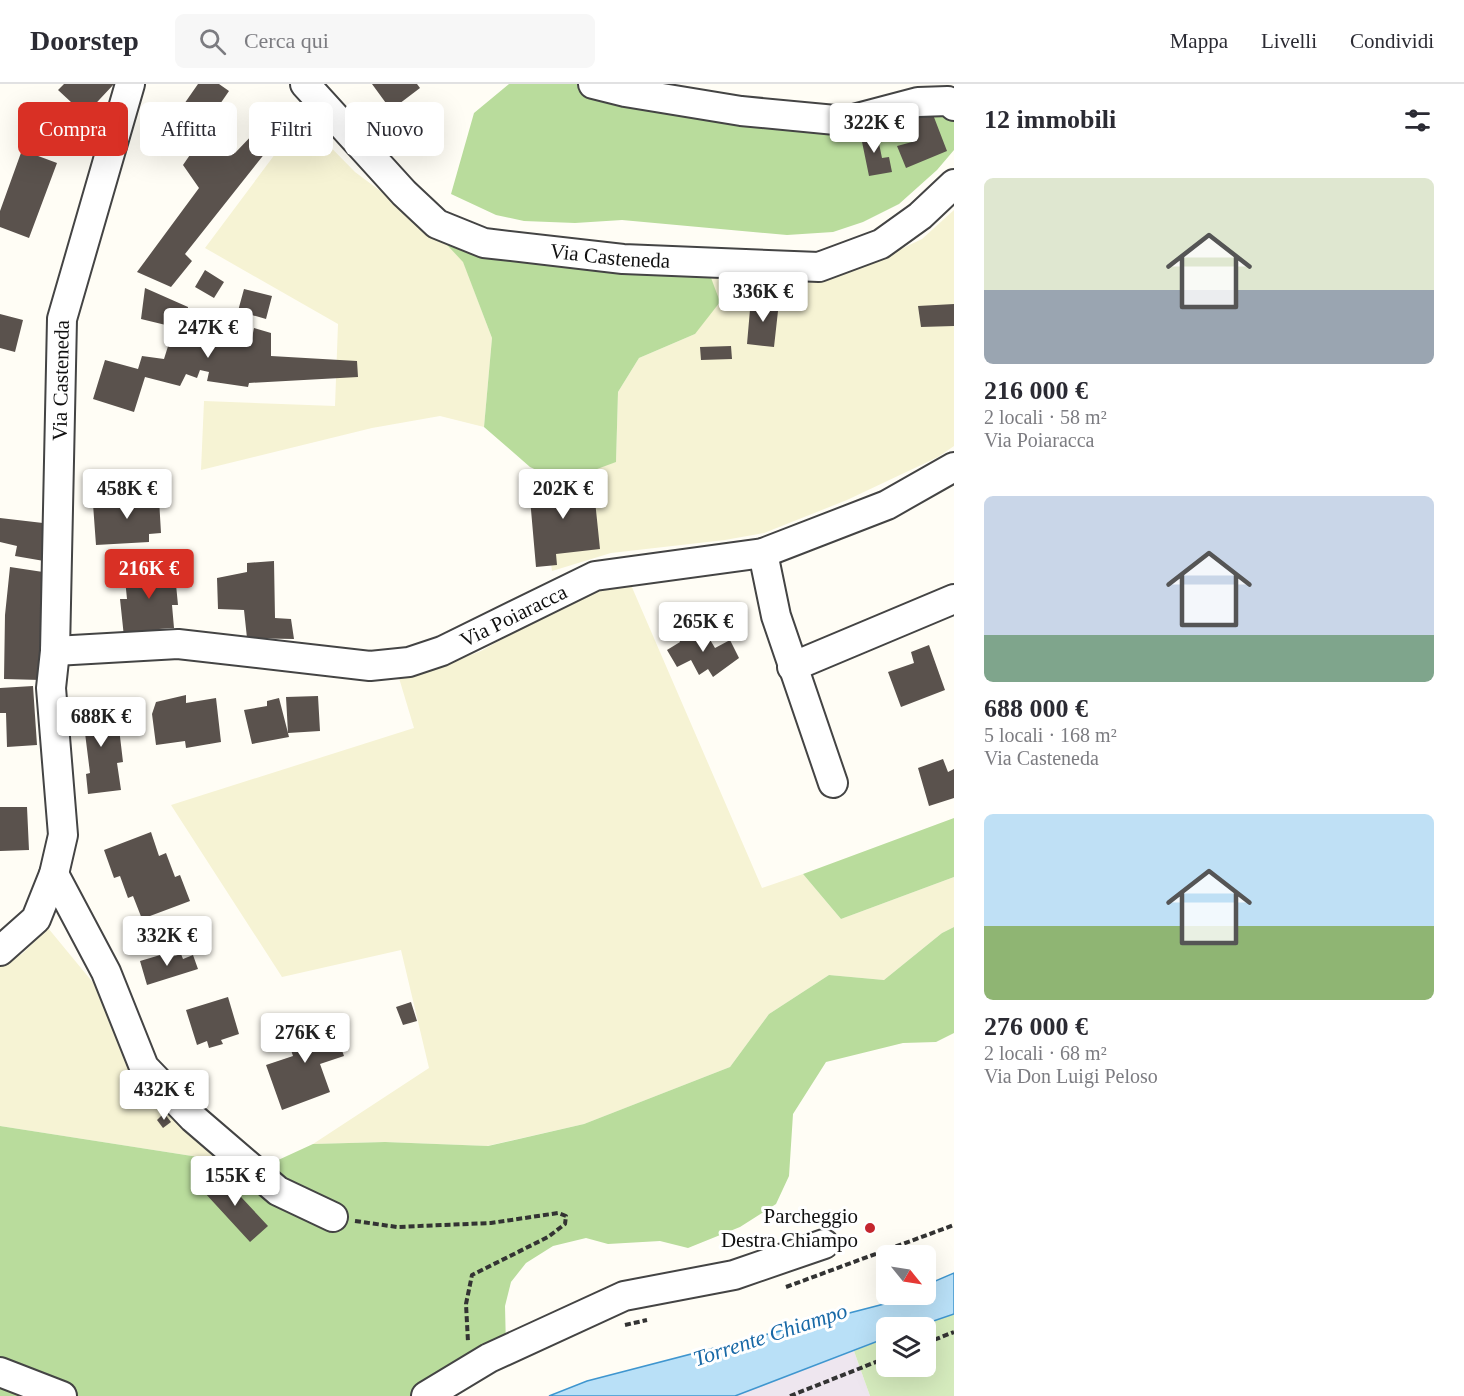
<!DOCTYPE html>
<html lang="it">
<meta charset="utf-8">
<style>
body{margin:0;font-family:Georgia,serif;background:#f7f7f7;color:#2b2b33;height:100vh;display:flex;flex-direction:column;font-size:22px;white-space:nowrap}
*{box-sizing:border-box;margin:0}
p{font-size:20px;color:#7c7c81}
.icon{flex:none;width:33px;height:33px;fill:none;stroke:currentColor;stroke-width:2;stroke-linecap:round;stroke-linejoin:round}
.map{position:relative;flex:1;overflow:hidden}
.sheet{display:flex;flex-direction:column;background:#fff;width:510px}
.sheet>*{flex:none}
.hud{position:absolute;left:18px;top:18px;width:570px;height:54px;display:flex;gap:12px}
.needle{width:39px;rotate:120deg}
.tools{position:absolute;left:876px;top:1161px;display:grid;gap:12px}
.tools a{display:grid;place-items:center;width:60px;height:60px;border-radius:9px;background:#fff;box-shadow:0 6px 24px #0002;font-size:30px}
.price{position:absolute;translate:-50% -51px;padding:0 14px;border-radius:6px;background:#fff;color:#222;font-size:20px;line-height:39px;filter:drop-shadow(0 2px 3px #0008)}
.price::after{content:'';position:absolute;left:50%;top:36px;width:18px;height:14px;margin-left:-9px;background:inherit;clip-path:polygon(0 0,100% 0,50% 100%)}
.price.on{background:#d93025;color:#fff}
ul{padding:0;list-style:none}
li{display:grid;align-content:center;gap:12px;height:318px;padding:0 30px}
li span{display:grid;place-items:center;height:186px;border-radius:9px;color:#555}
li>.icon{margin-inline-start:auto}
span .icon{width:108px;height:108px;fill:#fffc;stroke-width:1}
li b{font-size:26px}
h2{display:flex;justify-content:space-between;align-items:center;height:72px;padding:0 30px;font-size:26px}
.pill{padding:0 21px;border-radius:9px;background:#fff;box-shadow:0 6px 24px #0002;font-size:21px;line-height:54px}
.pill.on{background:#d93025;color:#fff}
header{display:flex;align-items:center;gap:36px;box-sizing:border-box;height:84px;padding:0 30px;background:#fff;border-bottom:2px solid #e1e1e2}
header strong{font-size:28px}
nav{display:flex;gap:33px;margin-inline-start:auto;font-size:21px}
.search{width:420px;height:54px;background:#f7f7f7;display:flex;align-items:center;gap:15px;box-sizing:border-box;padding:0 21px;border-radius:9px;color:#7c7c81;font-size:22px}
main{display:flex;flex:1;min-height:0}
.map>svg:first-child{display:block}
.industrial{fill:#eee6ef}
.farmland{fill:#f6f3d4}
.green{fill:#d5ebbd}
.forest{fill:#b9dc9c}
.water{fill:#b9e0f7;stroke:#3f96cf;stroke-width:1.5}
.building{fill:#5a524d}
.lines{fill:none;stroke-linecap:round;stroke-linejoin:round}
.minor-casing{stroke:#444;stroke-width:32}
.path{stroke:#333;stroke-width:4;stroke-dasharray:6 3;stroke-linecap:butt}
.minor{stroke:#fff;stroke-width:28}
.poi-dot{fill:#c4262e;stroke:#fff;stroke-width:2}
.labels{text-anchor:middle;stroke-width:6;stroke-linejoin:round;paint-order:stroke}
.street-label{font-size:21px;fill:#111;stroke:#fff}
.poi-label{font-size:21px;fill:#111;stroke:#fff;text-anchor:end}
.water-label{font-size:22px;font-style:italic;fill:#1768a6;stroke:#fff}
</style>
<header>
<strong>Doorstep</strong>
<div class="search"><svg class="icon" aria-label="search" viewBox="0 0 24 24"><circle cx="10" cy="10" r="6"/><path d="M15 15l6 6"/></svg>Cerca qui</div>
<nav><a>Mappa</a><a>Livelli</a><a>Condividi</a></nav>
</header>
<main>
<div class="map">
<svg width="954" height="1312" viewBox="0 0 954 1312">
<rect width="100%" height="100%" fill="#fffdf5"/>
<path class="industrial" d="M854,1267L870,1312H735Z"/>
<path class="farmland" d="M302,34L355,88L434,147L463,177L492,254L484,343L440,332L372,344L201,386L204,317L335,322L338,240L205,164Z
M954,126V362L938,373L847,416L764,449L725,456L611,469L552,487L539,387L616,378L618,308L639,274L695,250L707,183L878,176L922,155Z
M631,501L762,804L803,790L841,835L954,793V843L942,849L884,896L829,891L769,930L730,983L584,1040L487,1062L385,1058L313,1060L429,984L401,866L282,893L171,721L414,644L399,594L429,587L481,567L569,517L593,508Z
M48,844L166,987L263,1083L0,1042V880L22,870Z"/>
<path class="green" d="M954,1230V1312H870L854,1267L886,1254V1282H926V1244L916,1243Z"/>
<path class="forest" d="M509,0H584L855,47C889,43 920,31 954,29V66L937,86L899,120L863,138L833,148L787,151L622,136L575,139L524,137L496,131L451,110L474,29Z
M434,147L482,170L518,178L707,183L720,218L695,250L639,274L618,308L616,378L562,398L530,383L484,343L492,254L463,178Z
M954,734V793L841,835L803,790Z
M954,843V949L936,958L903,959L826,978L793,1030L789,1092L776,1120L740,1143L688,1164L660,1157L608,1160L586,1154L553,1162L526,1179L511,1198L505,1222L506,1264L434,1312H0V1042L263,1083L313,1060L385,1058L488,1062L584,1040L730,983L769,930L829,891L884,896L942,849Z"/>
<path class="water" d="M954,1189V1230L916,1243L886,1244V1254L735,1312H549L587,1297L884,1220L904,1211L926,1210V1201Z"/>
<path class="building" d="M64,0H114L85,31L58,6Z
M198,0H219L229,7L207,39L182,23Z
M372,0H417L420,4L391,26Z
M280,22L293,34L185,170L192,177L171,203L137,188L199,104L183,81L207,46L235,69Z
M932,28L947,67L906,84L897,62L912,58L904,38Z
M876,45L882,74L889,73L892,88L869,92L860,48Z
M22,66L57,79L29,154L0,143V127Z
M205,186L224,198L214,214L195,203Z
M145,204L188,223V241L251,259L254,244L271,249V272L357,277L358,293L249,299L248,303L207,297L209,288L200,286L197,294L186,290L180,302L145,293L134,328L93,315L105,276L138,285L142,272L164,275L174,243L141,235Z
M244,205L272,212L266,235L238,227Z
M751,214L779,218L774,263L747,260Z
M954,220V242L921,243L918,222Z
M0,230L23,236L15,268L0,264Z
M731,262L732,275L701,276L700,263Z
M593,397L600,465L556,470L557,481L536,483L529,403Z
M146,407L147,416L159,415L161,449L149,450V458L96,461L93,420L119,418V409Z
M0,434L43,439L44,477L15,472L17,462L0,458Z
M274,477L275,534L291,535L294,555L247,554L244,526L218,525L217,494L247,488V479Z
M174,480L178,521H172L174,544L159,545V550L124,553L120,515H127L124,485Z
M10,483L43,488L41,596L4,595L5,531Z
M694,542L700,552L706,549L715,564L730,556L739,574L713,593L708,585L699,591L691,576L677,583L667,566L680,558L678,553Z
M929,561L945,606L901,623L888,588L914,579L911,568Z
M33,602L37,661L7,663L6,629H0V604Z
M186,611V619L216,614L221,658L186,664L185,657L156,661L152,630L156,618Z
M318,612L320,647L288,649L289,653L252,660L244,626L267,622V617L279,614L288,649L286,613Z
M108,617L112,645L119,644L123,678L117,679L121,706L88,710L86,690L90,689L84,641H80L78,621Z
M943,675L948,688L954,685V714L929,722L918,684Z
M0,723H27L29,766L0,767Z
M151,748L159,772L166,769L175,793L180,791L190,817L142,835L133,812L128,814L120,792L114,794L104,766Z
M167,869L168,874L181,870L183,875L193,871L198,885L147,901L140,877Z
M228,913L239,950L221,956L223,960L209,964L207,957L197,961L186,926Z
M411,918L417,937L403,941L396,923Z
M330,933L344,972L320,980L330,1008L282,1026L266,981L293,972L285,948Z
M164,1029L171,1038L163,1044L157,1036Z
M214,1084L268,1142L250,1158L204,1108L215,1097L208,1090Z"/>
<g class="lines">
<defs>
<g id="minor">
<path id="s1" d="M305,0L404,109L437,140L484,159L623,175L819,183L881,160L920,132L954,100"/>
<path d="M593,0L625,8L741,27L846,37L918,18L948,17L954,22"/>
<path d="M763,469L776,532L833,699"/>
<path id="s2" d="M55,567L178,560L370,582L409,578L442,567L595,492L763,469L887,421L954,383"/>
<path d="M792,583L954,515"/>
<path d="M54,790L106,888L144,983L193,1034L278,1107L333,1133"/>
<path id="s3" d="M0,867L36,835L54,790L63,751L51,604L55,567L62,235L130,0"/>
<path d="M0,1288L62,1312"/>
<path d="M426,1312L489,1274L624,1212L734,1191L824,1160"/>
</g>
</defs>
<use href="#minor" class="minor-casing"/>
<path class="path" d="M355,1137L397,1143L491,1139L558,1129L566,1132L565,1140L548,1153L472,1191L466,1220L468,1258
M786,1203L954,1141
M625,1241L647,1236
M926,1259L954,1248
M790,1312L886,1274"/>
<use href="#minor" class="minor"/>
</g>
<circle class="poi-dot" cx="870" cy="1144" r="6"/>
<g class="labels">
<g class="street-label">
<text dy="7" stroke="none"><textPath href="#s1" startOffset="370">Via Casteneda</textPath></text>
<text dy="7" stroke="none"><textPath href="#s3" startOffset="592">Via Casteneda</textPath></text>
<text dy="7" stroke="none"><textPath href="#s2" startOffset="470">Via Poiaracca</textPath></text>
</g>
<g class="poi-label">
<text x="858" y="1139">Parcheggio<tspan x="858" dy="24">Destra Chiampo</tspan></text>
</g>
<g class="water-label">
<text transform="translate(770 1250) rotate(-18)" y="8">Torrente Chiampo</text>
</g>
</g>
</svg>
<div class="tools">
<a><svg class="needle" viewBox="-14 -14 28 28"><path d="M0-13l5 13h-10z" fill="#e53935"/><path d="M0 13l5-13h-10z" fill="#7c7c81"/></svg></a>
<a><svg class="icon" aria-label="layers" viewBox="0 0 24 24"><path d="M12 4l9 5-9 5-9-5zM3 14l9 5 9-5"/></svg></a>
</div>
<b class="price" style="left:874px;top:70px">322K €</b>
<b class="price" style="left:763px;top:239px">336K €</b>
<b class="price" style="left:208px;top:275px">247K €</b>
<b class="price" style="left:127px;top:436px">458K €</b>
<b class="price" style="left:563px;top:436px">202K €</b>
<b class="price on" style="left:149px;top:516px">216K €</b>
<b class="price" style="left:703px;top:569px">265K €</b>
<b class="price" style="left:101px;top:664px">688K €</b>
<b class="price" style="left:167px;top:883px">332K €</b>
<b class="price" style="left:305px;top:980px">276K €</b>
<b class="price" style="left:164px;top:1037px">432K €</b>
<b class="price" style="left:235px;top:1123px">155K €</b>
<div class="hud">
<a class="pill on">Compra</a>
<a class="pill">Affitta</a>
<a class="pill">Filtri</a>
<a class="pill">Nuovo</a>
</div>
</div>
<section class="sheet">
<h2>12 immobili<svg class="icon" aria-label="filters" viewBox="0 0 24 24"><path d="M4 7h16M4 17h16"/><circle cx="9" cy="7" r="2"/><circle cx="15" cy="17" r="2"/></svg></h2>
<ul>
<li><span style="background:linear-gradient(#dfe7d0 60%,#9aa5b1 0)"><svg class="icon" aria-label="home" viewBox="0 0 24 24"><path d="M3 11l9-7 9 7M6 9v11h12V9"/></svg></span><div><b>216 000 €</b><p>2 locali · 58 m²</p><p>Via Poiaracca</p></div></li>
<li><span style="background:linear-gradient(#c9d6e8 75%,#7fa58c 0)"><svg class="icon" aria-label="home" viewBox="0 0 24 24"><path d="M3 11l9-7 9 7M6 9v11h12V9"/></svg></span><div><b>688 000 €</b><p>5 locali · 168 m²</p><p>Via Casteneda</p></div></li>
<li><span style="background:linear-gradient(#bfe0f5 60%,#8fb573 0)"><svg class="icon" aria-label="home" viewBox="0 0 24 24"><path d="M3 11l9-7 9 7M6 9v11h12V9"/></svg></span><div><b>276 000 €</b><p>2 locali · 68 m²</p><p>Via Don Luigi Peloso</p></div></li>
</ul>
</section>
</main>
